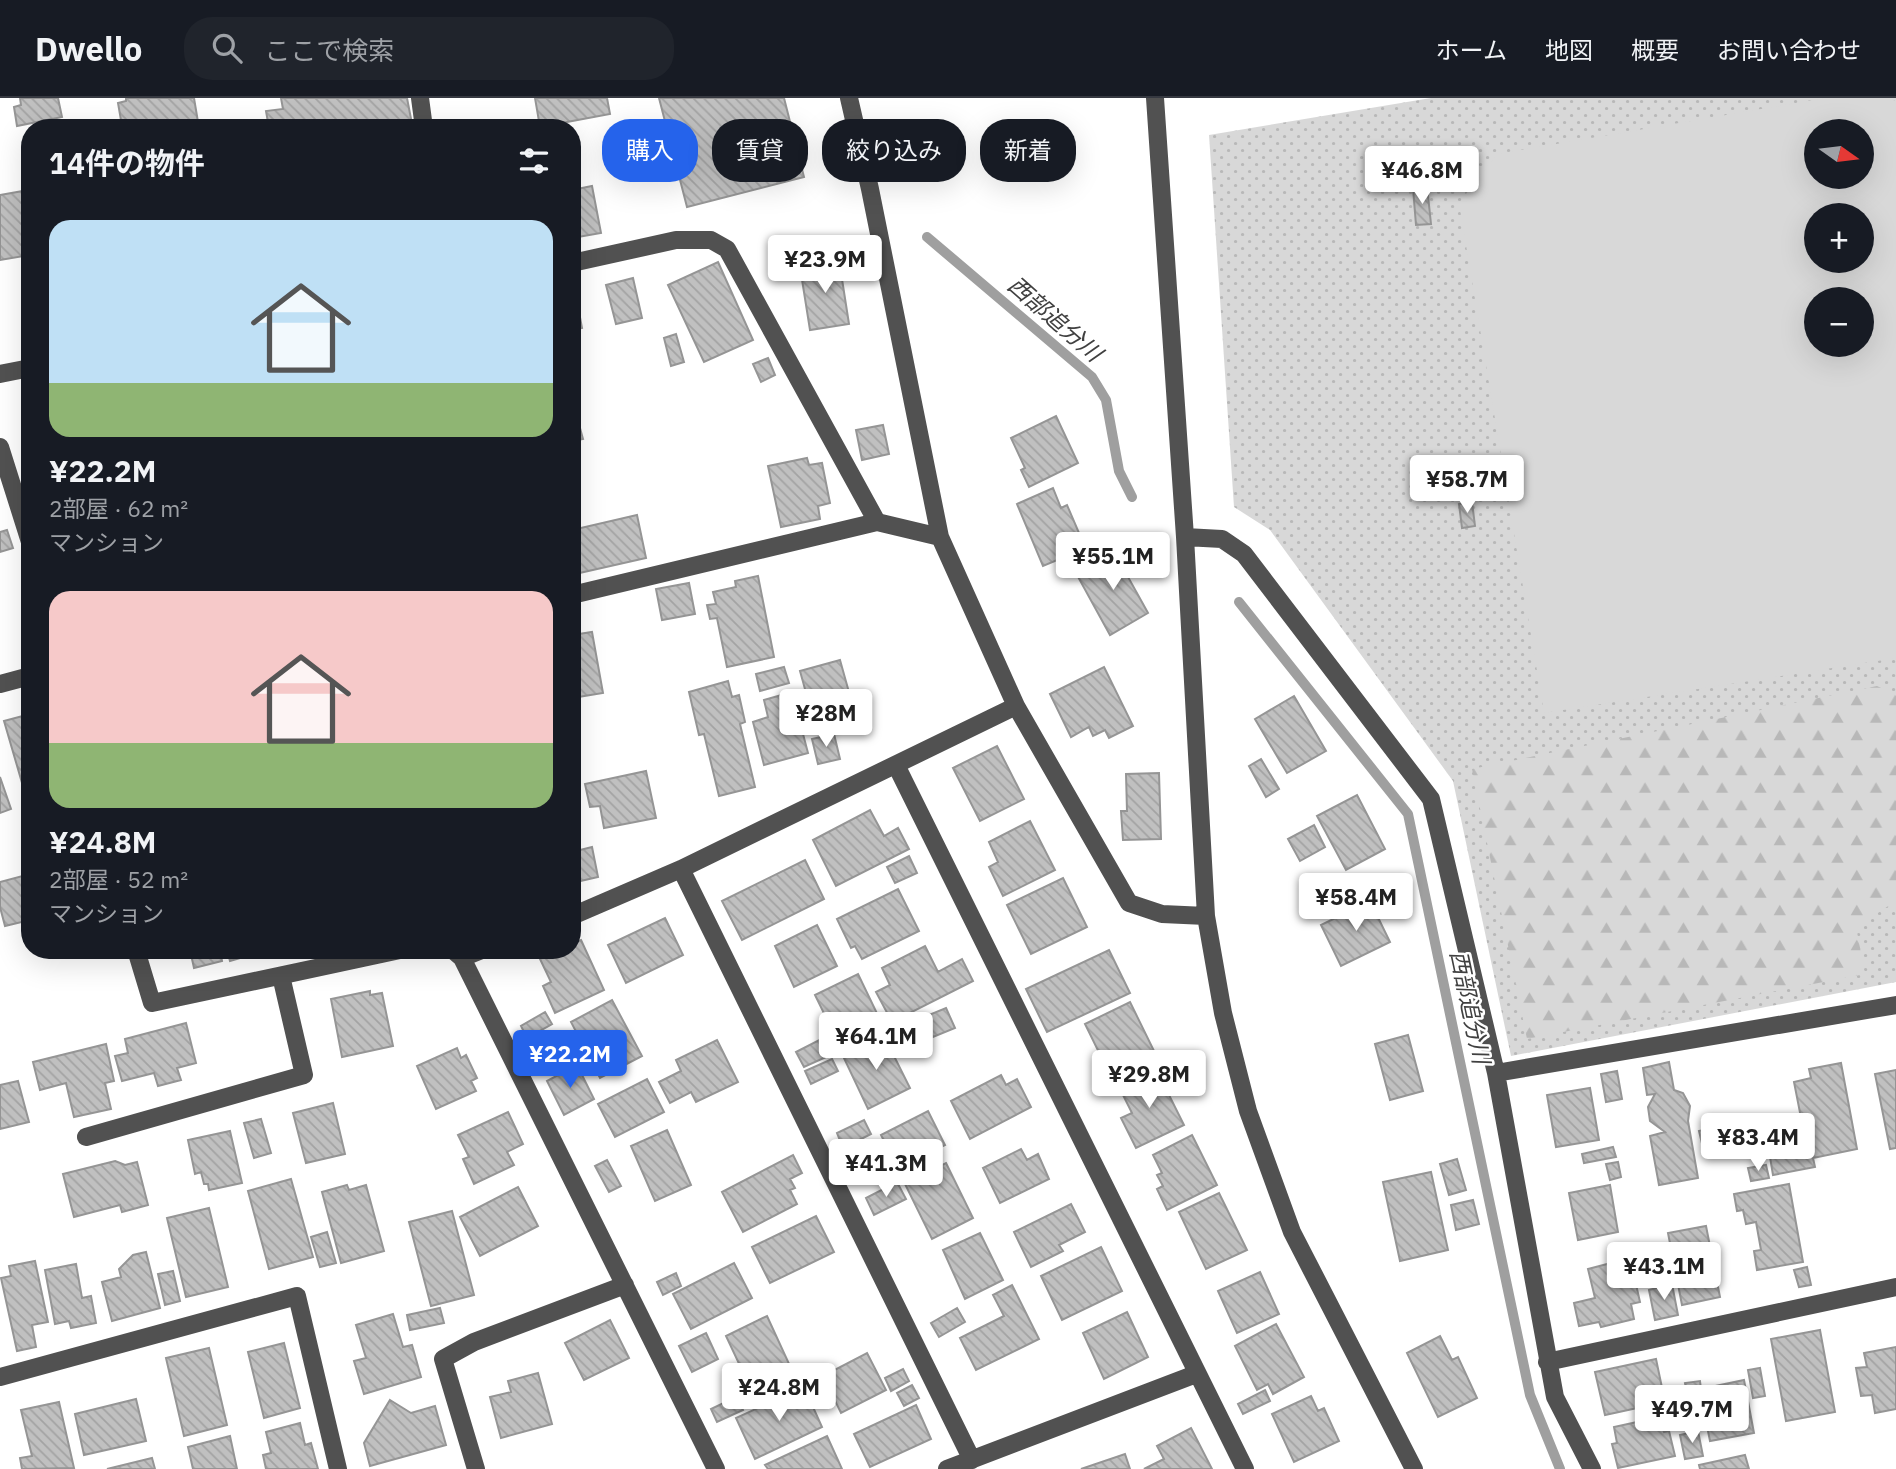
<!DOCTYPE html>
<html lang="ja">
<meta charset="utf-8">
<style>
body{margin:0;font-family:"IBM Plex Sans","Noto Sans JP",sans-serif;background:#20242c;color:#f1f3f6;height:100vh;display:flex;flex-direction:column;font-size:26px;white-space:nowrap}
*{box-sizing:border-box;margin:0}
p{font-size:23px;color:#9ea1a6}
.icon{flex:none;width:38px;height:38px;fill:none;stroke:currentColor;stroke-width:2;stroke-linecap:round;stroke-linejoin:round}
.map{position:relative;flex:1;overflow:hidden}
.panel{position:absolute;left:21px;top:21px;width:560px;height:840px;display:flex;flex-direction:column;background:#171b24;border-radius:28px;box-shadow:0 7px 28px #0002}
.panel>*{flex:none}
.guide{position:absolute;left:602px;top:21px;width:665px;height:63px;display:flex;gap:14px}
.needle{width:46px;rotate:104deg}
.fabs{position:absolute;left:1804px;top:21px;display:grid;gap:14px}
.fabs a{display:grid;place-items:center;width:70px;height:70px;border-radius:50%;background:#171b24;box-shadow:0 7px 28px #0002;font-size:35px}
.price{position:absolute;translate:-50% -60px;padding:0 16px;border-radius:7px;background:#fff;color:#222;font-size:23px;line-height:46px;filter:drop-shadow(0 2px 4px #0008)}
.price::after{content:'';position:absolute;left:50%;top:42px;width:21px;height:16px;margin-left:-10px;background:inherit;clip-path:polygon(0 0,100% 0,50% 100%)}
.price.current{background:#2563eb;color:#fff}
ul{padding:0;list-style:none}
li{display:grid;align-content:center;gap:14px;height:371px;padding:0 28px}
li span{display:grid;place-items:center;height:217px;border-radius:21px;color:#555}
li>.icon{margin-inline-start:auto}
span .icon{width:126px;height:126px;fill:#fffc;stroke-width:1}
li b{font-size:30px}
h2{display:flex;justify-content:space-between;align-items:center;height:84px;padding:0 28px;font-size:30px}
.chip{padding:0 24px;border-radius:28px;background:#171b24;box-shadow:0 7px 28px #0002;font-size:24px;line-height:63px}
.chip.current{background:#2563eb;color:#fff}
header{display:flex;align-items:center;gap:42px;box-sizing:border-box;height:98px;padding:0 35px;background:#171b24;border-bottom:2px solid #363941}
header strong{font-size:33px}
nav{display:flex;gap:38px;margin-inline-start:auto;font-size:24px}
.search{width:490px;height:63px;background:#20242c;display:flex;align-items:center;gap:18px;box-sizing:border-box;padding:0 24px;border-radius:28px;color:#9ea1a6;font-size:26px}
.map>svg:first-child{display:block}
.grass{fill:url(#grass-dots);fill-rule:evenodd}
.forest{fill:url(#forest-firs)}
.garden{fill:#d8d8d8;fill-rule:evenodd}
.lines{fill:none;stroke-linecap:round;stroke-linejoin:round}
.stream{stroke:#9f9f9f;stroke-width:10}
.building{fill:url(#building-back-hatch);stroke:#959595;stroke-width:2}
.minor{stroke:#515151;stroke-width:18}
.labels{text-anchor:middle;stroke-width:5;stroke-linejoin:round;paint-order:stroke}
.water-label{font-size:23px;font-style:italic;fill:#404040;stroke:#fff}
</style>
<header>
<strong>Dwello</strong>
<div class="search"><svg class="icon" aria-label="search" viewBox="0 0 24 24"><circle cx="10" cy="10" r="6"/><path d="M15 15l6 6"/></svg>ここで検索</div>
<nav><a>ホーム</a><a>地図</a><a>概要</a><a>お問い合わせ</a></nav>
</header>
<div class="map">
<svg width="1896" height="1371" viewBox="0 0 1896 1371">
<defs>
<pattern id="grass-dots" width="8" height="8" patternUnits="userSpaceOnUse" patternTransform="scale(1.75)"><rect width="8" height="8" fill="#d8d8d8"/><path d="M2 2h.1M6 6h.1" fill="none" stroke="#b8b8b8" stroke-width="1.8" stroke-linecap="round"/></pattern>
<pattern id="forest-firs" width="22" height="20" patternUnits="userSpaceOnUse" patternTransform="scale(1.75)"><rect width="22" height="20" fill="#d8d8d8"/><path d="M5 1l3.5 6h-7zM16 11l3.5 6h-7z" fill="#b8b8b8"/></pattern>
<pattern id="building-back-hatch" width="6" height="6" patternUnits="userSpaceOnUse" patternTransform="scale(1.75)"><rect width="6" height="6" fill="#c0c0c0"/><path d="M-1 5l2 2M0 0l6 6M5-1l2 2" fill="none" stroke="#a3a3a3"/></pattern>
</defs>
<rect width="100%" height="100%" fill="#fff"/>
<path class="grass" d="M1431,0H1896V884L1511,958L1453,683L1270,432L1234,409L1209,37ZM1816,33H1862V79H1816ZM1816,117H1862V163H1816ZM1816,201H1862V247H1816Z"/>
<path class="forest" d="M1877,588L1896,597V803L1856,829L1865,876L1527,941L1472,671Z"/>
<path class="garden" d="M1825,0H1888L1896,3V560L1544,615L1459,105L1497,56ZM1816,33H1862V79H1816ZM1816,117H1862V163H1816ZM1816,201H1862V247H1816Z"/>
<g class="lines">
<path class="stream" d="M927,139L1092,279L1106,302L1119,373L1132,399
M1239,504L1408,716L1530,1297L1560,1371"/>
</g>
<path class="building" d="M20,0H58L62,19L17,28L14,9L21,7Z
M126,0H194L199,30L122,28L118,5L126,3Z
M281,0H407L412,26L390,30H269L266,13L283,11Z
M535,0H607L610,16L540,29Z
M659,0H784L804,79L687,109Z
M923,41L957,43L955,63L921,60Z
M592,88L601,135L572,140V92Z
M1427,88L1431,126L1416,127L1413,90Z
M23,93L28,124L30,123V157L0,162V97Z
M839,162L849,226L810,232L800,169Z
M718,164L753,242L704,264L668,187Z
M633,180L642,220L616,226L606,187Z
M572,198H576L582,230L572,232Z
M676,236L684,264L671,268L664,240Z
M768,260L775,277L761,284L753,266Z
M572,301L583,341L572,343Z
M1056,318L1078,365L1029,389L1021,372L1025,370L1011,340Z
M883,327L889,356L862,362L856,332Z
M807,360L809,367L822,365L830,405L818,408L820,421L781,429L768,368Z
M1053,390L1061,410L1067,407L1082,442L1075,445L1079,453L1043,468L1017,406Z
M1472,404L1475,428L1462,430L1459,406Z
M637,417L646,460L575,476L572,464V432Z
M7,432L13,450L0,454V434Z
M1122,452L1135,475L1128,479L1148,515L1110,537L1077,477Z
M758,478L774,559L727,569L717,520L710,521L707,507L716,506L713,494L736,489L735,483Z
M689,485L695,516L662,522L656,491Z
M592,534L603,595L572,600V537Z
M840,562L852,605L842,608L846,623L816,631L800,573Z
M784,569L789,585L760,593L756,576Z
M1104,569L1133,628L1109,640L1105,632L1093,638L1089,629L1071,639L1050,596Z
M728,583L732,599L739,597L745,624L740,626L755,689L719,698L704,636L699,637L689,594Z
M792,594L808,655L764,667L753,624L768,619L764,602Z
M1294,598L1326,653L1287,675L1255,621Z
M30,616V701L27,702L4,623Z
M834,636L840,661L818,666L812,641Z
M997,648L1024,701L980,723L953,670Z
M1261,661L1279,691L1266,699L1249,668Z
M646,673L656,720L604,730L600,708L590,709L585,686Z
M1159,675L1161,741L1123,742L1121,713H1127L1126,676Z
M0,679L11,711L0,715Z
M1357,697L1385,751L1346,772L1317,718Z
M870,712L884,738L898,730L909,751L836,788L813,742Z
M1030,723L1055,772L1003,798L989,769L998,764L989,744Z
M1314,727L1325,749L1300,763L1288,741Z
M592,749L598,779L572,785V754Z
M909,758L917,775L895,785L887,769Z
M805,762L824,801L742,842L722,803Z
M30,776V822L5,828L0,809V784Z
M1063,780L1087,829L1031,856L1007,807Z
M898,791L919,833L862,861L855,848L851,850L837,821Z
M1370,803L1390,844L1341,868L1321,827Z
M665,820L683,857L626,885L608,847Z
M817,827L837,868L794,889L775,848Z
M581,842L604,892L555,915L543,888L551,884L540,861L560,852H572V846Z
M925,848L938,874L962,861L973,883L892,924L876,894L890,887L882,870Z
M190,852H220L222,863L194,870Z
M227,852H246L247,858L230,863Z
M1109,852L1130,895L1047,934L1026,891Z
M858,876L884,930L866,938L862,930L837,942L815,897Z
M370,893V897L382,895L393,948L342,959L331,901Z
M612,902L642,958L600,980L571,924Z
M1130,904L1156,957L1111,979L1085,926Z
M946,910L955,930L933,939L924,919Z
M545,914L552,926L527,940L521,928Z
M186,925L196,965L177,970L181,982L158,988L154,975L122,983L115,958L128,955L125,941Z
M1408,937L1423,993L1390,1002L1375,946Z
M827,938L835,955L804,969L796,954Z
M884,938L910,990L868,1011L843,958Z
M717,942L738,984L696,1004L691,994L670,1005L659,984L681,973L676,962Z
M106,946L114,983L105,985L111,1011L74,1019L66,985L40,992L33,964Z
M457,950L461,960L466,957L477,980L471,983L476,993L436,1011L417,968Z
M832,961L838,973L811,986L805,973Z
M1669,964L1674,992L1683,995L1690,1008L1688,1023L1698,1080L1659,1087L1650,1038L1665,1034L1650,1023L1648,1009L1655,996L1647,997L1643,970Z
M1841,965L1857,1051L1813,1060L1815,1069L1773,1077L1770,1059L1785,1056L1782,1045L1805,1040L1794,984L1811,980L1809,971Z
M577,967L594,1001L564,1017L547,983Z
M1896,972V1050L1890,1051L1875,976Z
M1157,973L1184,1027L1136,1050L1121,1020L1132,1015L1120,991Z
M1617,973L1622,1001L1606,1004L1601,976Z
M1001,977L1006,987L1017,981L1031,1009L970,1041L951,1003Z
M647,981L664,1014L615,1039L598,1006Z
M18,983L29,1024L0,1031V987Z
M1590,990L1599,1042L1556,1049L1547,997Z
M333,1005L345,1056L306,1065L293,1015Z
M928,1013L945,1047L937,1051L939,1056L880,1086L868,1062L888,1051L881,1037Z
M508,1014L523,1046L507,1054L514,1067L474,1086L463,1061L469,1059L458,1037Z
M261,1021L271,1055L254,1060L244,1025Z
M864,1022L871,1036L843,1050L837,1035Z
M1749,1022L1754,1047L1705,1058L1699,1033Z
M667,1032L691,1087L655,1103L631,1048Z
M230,1033L242,1085L209,1092L208,1086H204L201,1074L195,1076L188,1042Z
M1192,1037L1217,1087L1167,1112L1157,1091L1163,1088L1157,1077L1162,1075L1153,1057Z
M1613,1049L1616,1059L1584,1065L1582,1056Z
M1021,1051L1027,1062L1038,1056L1049,1081L1000,1105L983,1070Z
M793,1057L802,1075L790,1081L795,1090L790,1092L797,1106L743,1134L722,1094Z
M1457,1061L1466,1092L1449,1097L1440,1066Z
M607,1062L621,1088L609,1094L595,1068Z
M115,1063L125,1067L137,1064L148,1107L122,1114L120,1107L74,1119L63,1076Z
M1618,1064L1621,1079L1610,1082L1606,1066Z
M946,1065L973,1120L932,1141L905,1086Z
M1766,1067L1769,1080L1751,1083L1748,1070Z
M1431,1074L1448,1152L1400,1163L1383,1084Z
M291,1081L313,1159L269,1171L248,1093Z
M897,1084L906,1101L874,1117L866,1100Z
M1789,1086L1803,1164L1757,1172L1754,1153L1761,1152L1756,1124L1746,1126L1743,1112L1737,1113L1734,1096Z
M347,1087L349,1092L366,1087L384,1153L341,1165L322,1094Z
M1610,1087L1618,1134L1578,1142L1569,1095Z
M518,1089L538,1128L480,1158L460,1119Z
M1219,1095L1247,1152L1206,1171L1179,1114Z
M1473,1102L1479,1126L1456,1132L1451,1107Z
M1071,1106L1085,1134L1059,1147L1063,1153L1031,1169L1014,1134Z
M209,1110L228,1189L186,1199L167,1120Z
M452,1113L474,1197L431,1208L409,1124Z
M816,1118L834,1154L770,1185L752,1149Z
M1706,1128L1720,1199L1682,1207L1668,1135Z
M327,1134L336,1165L320,1169L311,1139Z
M980,1135L1003,1182L965,1201L943,1152Z
M1101,1149L1122,1193L1062,1222L1041,1178Z
M146,1154L160,1210L112,1223L102,1184L121,1179L119,1171L133,1157Z
M1630,1160L1640,1204L1631,1206L1634,1221L1601,1229L1599,1224L1579,1228L1574,1205L1595,1200L1588,1171Z
M35,1163L48,1224L32,1227L36,1249L17,1253L1,1180L11,1178L9,1168Z
M734,1165L752,1200L691,1231L673,1196Z
M76,1166L82,1200L91,1198L96,1225L71,1230L69,1223L55,1226L45,1172Z
M1807,1169L1811,1187L1799,1189L1794,1172Z
M173,1173L180,1203L165,1207L158,1176Z
M1260,1174L1279,1216L1237,1235L1218,1193Z
M676,1175L681,1188L663,1197L657,1184Z
M1672,1186L1678,1217L1655,1222L1649,1192Z
M1012,1187L1039,1241L976,1272L960,1240L1004,1218L993,1197Z
M440,1210L444,1225L410,1232L407,1217Z
M957,1210L965,1224L939,1239L931,1225Z
M1127,1214L1148,1259L1104,1281L1083,1235Z
M393,1216L403,1249L412,1247L421,1279L364,1296L354,1263L366,1260L356,1227Z
M767,1218L790,1268L749,1287L726,1238Z
M610,1222L629,1260L584,1282L565,1245Z
M1276,1226L1304,1279L1273,1296L1268,1286L1257,1292L1235,1248Z
M1820,1232L1835,1314L1786,1323L1771,1241Z
M706,1235L718,1261L692,1274L679,1248Z
M1440,1238L1452,1262L1458,1259L1477,1300L1438,1319L1407,1255Z
M284,1245L300,1310L264,1320L248,1254Z
M1896,1249V1311L1875,1315L1872,1297L1861,1298L1856,1270L1867,1269L1864,1255Z
M209,1250L227,1327L184,1338L166,1260Z
M867,1255L886,1292L841,1315L823,1278Z
M1656,1261L1665,1304L1605,1317L1595,1274Z
M1760,1270L1765,1298L1753,1300L1748,1272Z
M903,1271L909,1283L891,1293L885,1280Z
M538,1275L552,1326L501,1340L490,1299L511,1294L508,1283Z
M1744,1282L1754,1335L1710,1343L1703,1308L1690,1311L1685,1285L1700,1283L1701,1291Z
M912,1287L919,1300L904,1308L897,1295Z
M804,1289L822,1329L755,1361L736,1320Z
M1265,1292L1270,1303L1243,1316L1238,1306Z
M1311,1298L1318,1313L1324,1310L1339,1343L1294,1364L1272,1316Z
M736,1299L743,1312L717,1324L711,1311Z
M136,1301L146,1343L84,1357L75,1316Z
M390,1302L411,1315L435,1308L446,1347L370,1368L364,1345Z
M59,1304L74,1370L22,1371L20,1360L32,1358L21,1312Z
M916,1307L931,1341L870,1369L854,1336Z
M1660,1319L1664,1334L1669,1333L1675,1358L1618,1370L1612,1346L1617,1345L1614,1329Z
M300,1325L305,1347L311,1345L318,1371H266L263,1357L271,1355L266,1334Z
M1191,1330L1212,1371H1144L1164,1361L1157,1348Z
M1698,1333L1703,1358L1685,1361L1680,1337Z
M230,1338L237,1371H193L188,1349Z
M827,1338L842,1371H768L765,1367Z
M1125,1356L1130,1371H1081Z
M1745,1357L1749,1371H1700L1699,1367Z
M152,1360L155,1371H107Z"/>
<g class="lines">
<path class="minor" d="M420,0L424,30
M849,0L870,91L940,439L1016,608L1129,805L1162,816L1206,818
M1155,0L1185,439L1206,818L1223,915L1248,1013L1292,1134L1414,1371
M572,165L676,142H711L727,151L877,424L940,439
M0,276L30,270
M0,349L30,444
M1185,439L1222,441L1244,456L1431,701L1496,975
M572,497L877,424
M0,586L30,578
M896,667L1245,1371
M681,771L972,1362
M572,818L681,771L1016,608
M136,852L152,905L400,852
M455,854L462,860L482,852
M462,860L716,1371
M86,1039L304,977L281,878
M1547,1264L1896,1189
M0,1279L297,1198L338,1371
M476,1371L443,1261L474,1244L625,1187
M947,1371L1196,1276
M1592,1371L1555,1299L1496,975L1896,907"/>
</g>
<g class="labels">
<g class="water-label">
<text transform="translate(1055 221) rotate(41)" y="8">西部追分川</text>
<text transform="translate(1470 909) rotate(78)" y="8">西部追分川</text>
</g>
</g>
</svg>
<div class="fabs">
<a><svg class="needle" viewBox="-14 -14 28 28"><path d="M0-13l5 13h-10z" fill="#e53935"/><path d="M0 13l5-13h-10z" fill="#9ea1a6"/></svg></a>
<a>+</a>
<a>−</a>
</div>
<b class="price" style="left:1422px;top:108px">¥46.8M</b>
<b class="price" style="left:825px;top:197px">¥23.9M</b>
<b class="price" style="left:1467px;top:417px">¥58.7M</b>
<b class="price" style="left:1113px;top:494px">¥55.1M</b>
<b class="price" style="left:826px;top:651px">¥28M</b>
<b class="price" style="left:1356px;top:835px">¥58.4M</b>
<b class="price" style="left:876px;top:974px">¥64.1M</b>
<b class="price current" style="left:570px;top:992px">¥22.2M</b>
<b class="price" style="left:1149px;top:1012px">¥29.8M</b>
<b class="price" style="left:1758px;top:1075px">¥83.4M</b>
<b class="price" style="left:886px;top:1101px">¥41.3M</b>
<b class="price" style="left:1664px;top:1204px">¥43.1M</b>
<b class="price" style="left:779px;top:1325px">¥24.8M</b>
<b class="price" style="left:1692px;top:1347px">¥49.7M</b>
<div class="guide">
<a class="chip current">購入</a>
<a class="chip">賃貸</a>
<a class="chip">絞り込み</a>
<a class="chip">新着</a>
</div>
<section class="panel">
<h2>14件の物件<svg class="icon" aria-label="filters" viewBox="0 0 24 24"><path d="M4 7h16M4 17h16"/><circle cx="9" cy="7" r="2"/><circle cx="15" cy="17" r="2"/></svg></h2>
<ul>
<li><span style="background:linear-gradient(#bfe0f5 75%,#8fb573 0)"><svg class="icon" aria-label="home" viewBox="0 0 24 24"><path d="M3 11l9-7 9 7M6 9v11h12V9"/></svg></span><div><b>¥22.2M</b><p>2部屋 · 62 m²</p><p>マンション</p></div></li>
<li><span style="background:linear-gradient(#f6c9c9 70%,#8fb573 0)"><svg class="icon" aria-label="home" viewBox="0 0 24 24"><path d="M3 11l9-7 9 7M6 9v11h12V9"/></svg></span><div><b>¥24.8M</b><p>2部屋 · 52 m²</p><p>マンション</p></div></li>
</ul>
</section>
</div>
